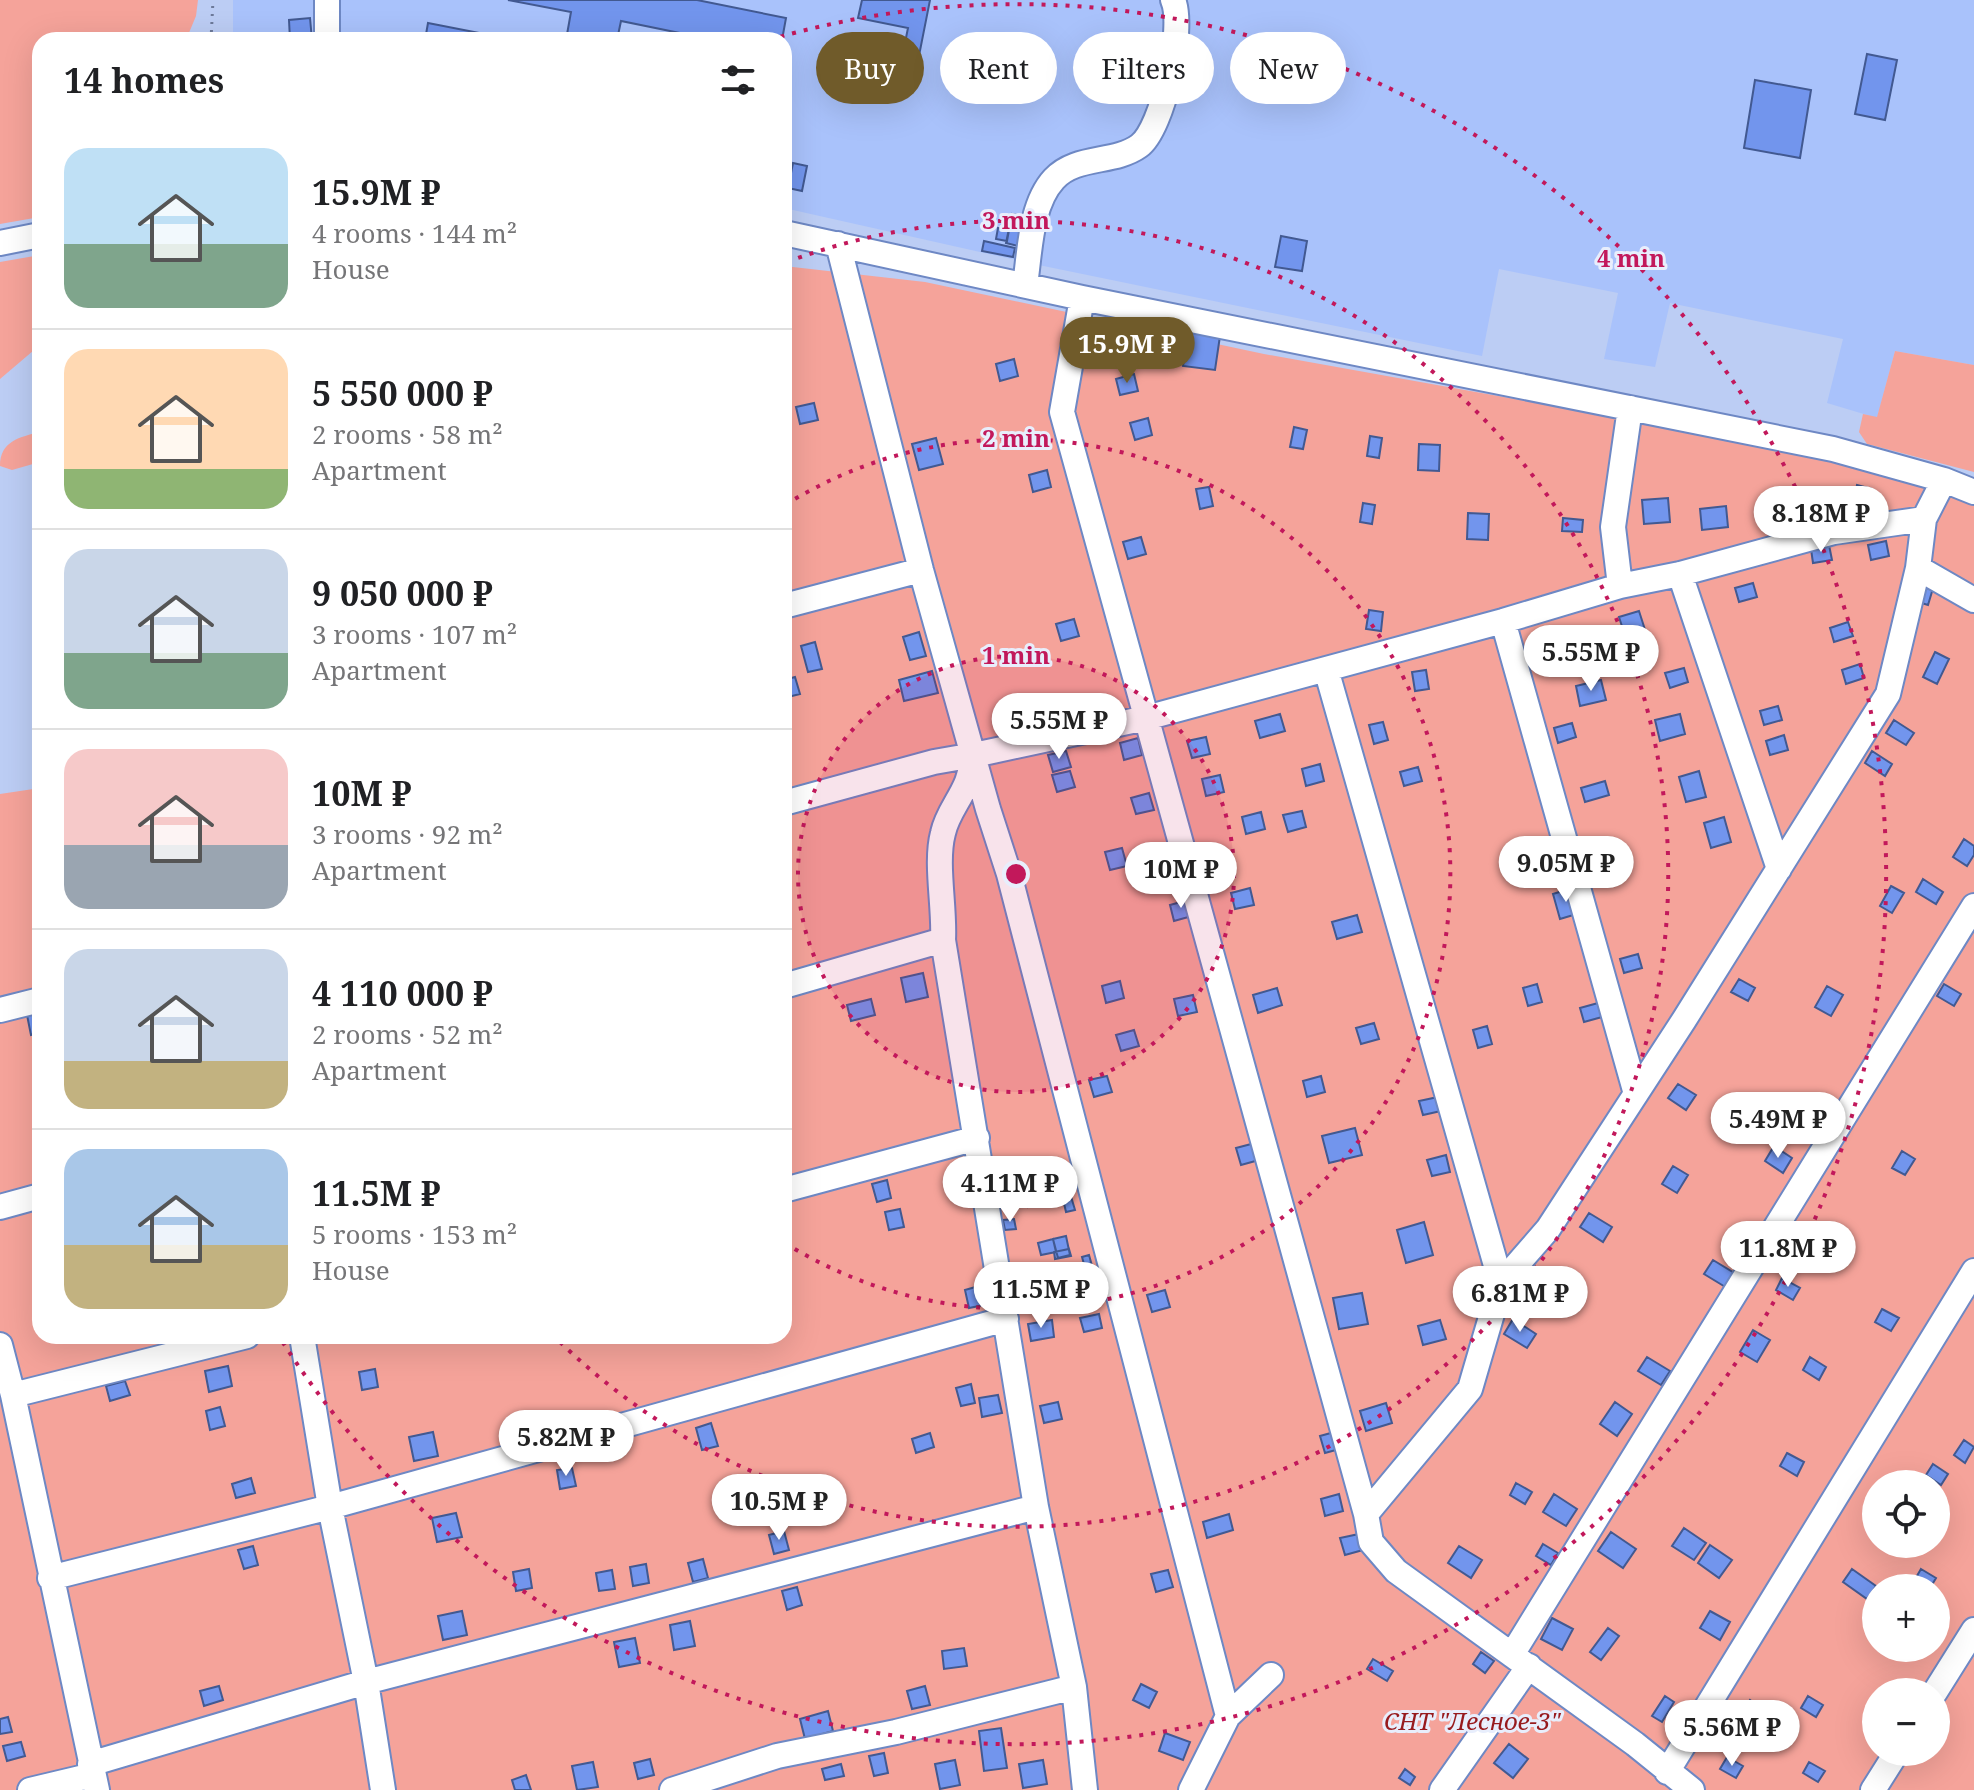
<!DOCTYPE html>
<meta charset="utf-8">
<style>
body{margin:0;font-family:"Noto Serif",serif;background:#f2f2f2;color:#202124;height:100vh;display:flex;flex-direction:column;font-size:30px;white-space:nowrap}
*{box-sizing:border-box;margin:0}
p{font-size:26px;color:#757577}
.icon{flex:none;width:44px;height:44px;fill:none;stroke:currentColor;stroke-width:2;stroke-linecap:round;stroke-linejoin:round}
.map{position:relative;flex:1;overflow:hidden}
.panel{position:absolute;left:32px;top:32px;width:760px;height:1312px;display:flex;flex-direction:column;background:#fff;border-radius:24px;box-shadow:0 8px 32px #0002}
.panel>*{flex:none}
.banner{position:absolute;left:816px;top:32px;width:760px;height:72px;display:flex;gap:16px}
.buttons{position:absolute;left:1862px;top:1470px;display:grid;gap:16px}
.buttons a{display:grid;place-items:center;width:88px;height:88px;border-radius:50%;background:#fff;box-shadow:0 8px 32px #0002;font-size:40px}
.price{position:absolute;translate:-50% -68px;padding:0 18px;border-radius:28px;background:#fff;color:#222;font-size:26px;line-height:52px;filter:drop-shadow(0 2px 4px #0008)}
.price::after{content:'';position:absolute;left:50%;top:48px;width:24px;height:18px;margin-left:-12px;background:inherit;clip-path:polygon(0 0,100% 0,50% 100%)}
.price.on{background:#705b2a;color:#fff}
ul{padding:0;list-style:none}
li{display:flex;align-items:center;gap:24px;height:200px;padding:0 32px}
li+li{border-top:2px solid #e0e0e0}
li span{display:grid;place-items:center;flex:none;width:224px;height:160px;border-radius:24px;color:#555}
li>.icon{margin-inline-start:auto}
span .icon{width:96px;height:96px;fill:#fffc;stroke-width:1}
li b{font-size:34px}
h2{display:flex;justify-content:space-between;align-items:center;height:96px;padding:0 32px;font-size:34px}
.tag{padding:0 28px;border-radius:36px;background:#fff;box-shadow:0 8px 32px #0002;font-size:28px;line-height:72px}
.tag.on{background:#705b2a;color:#fff}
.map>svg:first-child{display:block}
.built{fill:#a9c2fb}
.green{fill:#f5a39a;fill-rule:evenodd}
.building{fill:#7295ed;stroke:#425991;stroke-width:2}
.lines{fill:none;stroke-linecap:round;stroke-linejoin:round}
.minor-casing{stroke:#6e88c4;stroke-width:28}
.path{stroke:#6d7a9a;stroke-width:3;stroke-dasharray:2 6;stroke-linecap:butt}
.minor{stroke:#fff;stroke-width:24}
.ring{fill:none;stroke:#c2185b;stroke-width:4;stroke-dasharray:4 8}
.labels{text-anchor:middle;stroke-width:6;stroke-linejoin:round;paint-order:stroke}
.park-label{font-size:24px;font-style:italic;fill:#971a1d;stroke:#e8eefc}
.centre{fill:#c2185b;stroke:#e8eefc;stroke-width:4}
.ring-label{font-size:24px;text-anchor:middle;font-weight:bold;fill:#c2185b;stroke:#e8eefc;stroke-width:6;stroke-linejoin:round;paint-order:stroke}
</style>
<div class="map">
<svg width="1974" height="1790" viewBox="0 0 1974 1790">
<rect width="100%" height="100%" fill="#bccdf4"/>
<path class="built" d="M233,0H1974V365L1895,351L1877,418L1827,403L1843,339L1670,303L1655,367L1604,359L1618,293L1499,269L1482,356L1029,263L784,208V40H233Z"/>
<path class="green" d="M0,0H198L196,16L186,40H40V217L0,224Z
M40,255V345L0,379V262Z
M784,266L925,282L1264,354L1782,447L1929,485L1974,503V1790H0V794L40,788V1336H784ZM1876,1484H1936V1544H1876ZM1876,1588H1936V1648H1876ZM1876,1692H1936V1752H1876Z
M1895,351L1974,365V472L1867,444L1859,432L1863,414L1877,417Z
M40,432V462L12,470L0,466C0,441 20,437 40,432Z"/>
<path class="building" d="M508,0H697L786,18L782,40H714L621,21L617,40H566L571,12Z
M862,0H930L913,86L897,82L908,28L858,18Z
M310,18L312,40H290L289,20Z
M428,23L510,39V40H425Z
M1867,54L1897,60L1885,120L1855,114Z
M1755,80L1811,90L1800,158L1744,148Z
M793,163L807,166L802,191L788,188Z
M1012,214L1023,216L1018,246L1006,243Z
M998,228L1009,230L1007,241L996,239Z
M1281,236L1307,241L1302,271L1275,267Z
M984,241L1015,248L1013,257L982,251Z
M1188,332L1220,336L1215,370L1183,366Z
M1115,349L1134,350L1133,367L1114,366Z
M1014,359L1018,376L1000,381L996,364Z
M1134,374L1138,391L1120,395L1116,379Z
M814,403L818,420L800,424L796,407Z
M1148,418L1152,435L1135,440L1130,423Z
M1294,427L1307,430L1303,449L1290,447Z
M1370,436L1382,438L1379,458L1367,456Z
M936,438L943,464L919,470L912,444Z
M1419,444L1440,445L1439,471L1418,470Z
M1047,470L1051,487L1033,492L1029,475Z
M1857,485L1872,489L1867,507L1853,504Z
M1209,487L1213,506L1200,509L1196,489Z
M1668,498L1670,522L1644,524L1642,500Z
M1363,503L1375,505L1372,524L1360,522Z
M1726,506L1728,527L1702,530L1700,509Z
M1468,513L1489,514L1488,540L1467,539Z
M1563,518L1583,520L1582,532L1562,531Z
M1141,537L1146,554L1128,559L1123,542Z
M1886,541L1889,556L1871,560L1868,545Z
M1829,545L1832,560L1813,563L1811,549Z
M1921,581L1934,585L1928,605L1915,601Z
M1753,583L1757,597L1739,602L1735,588Z
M1369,610L1383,612L1381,631L1366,629Z
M1639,611L1647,636L1627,642L1619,617Z
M1074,619L1079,636L1061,641L1056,624Z
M1848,622L1853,636L1834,642L1830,628Z
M919,632L926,656L910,660L903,637Z
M815,642L822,669L808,672L801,646Z
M1935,652L1949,659L1937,684L1923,677Z
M1860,664L1864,678L1846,684L1842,670Z
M1684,668L1688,682L1670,688L1665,673Z
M1426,670L1429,689L1415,691L1412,672Z
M932,671L938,693L904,701L899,680Z
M795,677L800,694L784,698V680Z
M1601,680L1606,700L1580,706L1576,686Z
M1778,706L1782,720L1764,725L1760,711Z
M1280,714L1285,731L1260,738L1255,721Z
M1680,714L1685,734L1660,741L1655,720Z
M1894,720L1914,733L1906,745L1886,733Z
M1383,722L1388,740L1374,744L1369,725Z
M1572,723L1576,737L1558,743L1554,728Z
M1784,735L1788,750L1770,755L1766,741Z
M1206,737L1210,754L1192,758L1187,741Z
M1138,738L1142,755L1124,760L1120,743Z
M1066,751L1071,767L1053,772L1048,755Z
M1872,751L1892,764L1885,776L1865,763Z
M1320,764L1324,781L1306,786L1302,769Z
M1418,767L1422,781L1404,786L1400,772Z
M1070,771L1075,787L1057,792L1052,775Z
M1699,771L1706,797L1686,802L1679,777Z
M1220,775L1224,792L1206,796L1202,779Z
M1605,781L1609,795L1585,802L1581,788Z
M1149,793L1154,810L1136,814L1131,798Z
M1302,811L1306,827L1288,832L1283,815Z
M1261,812L1265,829L1246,834L1242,817Z
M1724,817L1731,842L1711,848L1704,823Z
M1964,839L1974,846V855L1967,866L1953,857Z
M1122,848L1127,866L1110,870L1105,852Z
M1611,858L1616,872L1598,878L1593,864Z
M1923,879L1943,892L1936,904L1916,892Z
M1891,886L1904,893L1892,913L1880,906Z
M1250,888L1254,905L1235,909L1231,893Z
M1572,888L1580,913L1560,919L1553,894Z
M1188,900L1192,916L1174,921L1170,905Z
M1357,915L1362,932L1337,939L1332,922Z
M1638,954L1642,968L1624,973L1620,959Z
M923,973L928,997L906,1002L901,978Z
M1739,979L1755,988L1748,1001L1731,992Z
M1120,981L1124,998L1106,1003L1102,986Z
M1537,984L1542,1002L1528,1006L1523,988Z
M1944,984L1961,994L1954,1006L1937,996Z
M1827,986L1843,995L1831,1016L1815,1007Z
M1277,988L1282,1005L1258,1013L1253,995Z
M1193,995L1197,1012L1178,1016L1174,999Z
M871,999L875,1015L851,1021L847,1005Z
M1598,1003L1602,1017L1584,1022L1580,1008Z
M40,1008V1033L31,1035L26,1010Z
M1374,1023L1379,1039L1361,1044L1356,1028Z
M1487,1026L1492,1044L1478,1048L1473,1030Z
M1134,1030L1139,1046L1121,1051L1116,1035Z
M1107,1076L1112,1092L1094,1097L1089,1080Z
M1321,1076L1325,1092L1307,1097L1303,1081Z
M1678,1084L1696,1095L1686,1110L1668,1098Z
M1438,1097L1441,1111L1423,1115L1419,1101Z
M1355,1128L1362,1155L1329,1163L1322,1136Z
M1255,1143L1259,1160L1241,1165L1236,1148Z
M1774,1146L1792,1158L1783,1173L1765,1161Z
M1902,1151L1915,1159L1905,1175L1892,1168Z
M1446,1155L1450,1172L1432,1176L1427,1160Z
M1673,1166L1688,1175L1677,1193L1662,1184Z
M887,1180L891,1198L877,1202L872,1184Z
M1048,1180L1053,1201L1028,1207L1023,1186Z
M1070,1193L1075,1210L1066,1212L1062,1195Z
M900,1209L904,1227L889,1230L885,1212Z
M1589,1213L1612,1227L1603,1242L1580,1227Z
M1014,1219L1016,1229L1005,1230L1003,1220Z
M1424,1222L1433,1255L1406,1263L1397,1230Z
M1066,1236L1070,1255L1058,1258L1053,1239Z
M1053,1239L1056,1252L1041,1255L1038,1243Z
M1069,1249L1071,1256L1055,1259L1054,1252Z
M1089,1255L1094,1273L1087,1275L1082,1257Z
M1713,1260L1736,1274L1727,1288L1704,1274Z
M1022,1274L1024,1286L1012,1288L1011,1275Z
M1782,1278L1800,1288L1793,1300L1776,1290Z
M1091,1280L1095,1294L1079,1298L1075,1284Z
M979,1286L984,1305L969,1308L965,1290Z
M1165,1290L1170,1307L1152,1312L1147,1295Z
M1362,1293L1368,1324L1339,1329L1333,1298Z
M1882,1309L1899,1318L1891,1331L1875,1322Z
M1099,1314L1102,1328L1084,1332L1080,1318Z
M1513,1319L1536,1334L1527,1348L1504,1334Z
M1052,1320L1054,1337L1031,1341L1028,1324Z
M1440,1320L1446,1339L1423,1345L1418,1326Z
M1753,1330L1770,1340L1757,1362L1740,1352Z
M1647,1357L1670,1371L1661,1385L1638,1371Z
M1810,1357L1826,1367L1819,1380L1803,1370Z
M228,1366L232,1386L209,1392L205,1371Z
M375,1369L378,1387L362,1390L359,1372Z
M125,1381L130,1395L110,1401L106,1386Z
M971,1384L975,1403L961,1406L956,1388Z
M998,1395L1002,1413L982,1417L979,1398Z
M1058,1402L1062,1419L1044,1423L1040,1406Z
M1615,1402L1632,1414L1617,1436L1600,1424Z
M1386,1403L1392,1423L1366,1431L1360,1411Z
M220,1407L225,1426L210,1430L206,1411Z
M711,1423L718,1446L702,1450L696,1428Z
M1338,1431L1343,1448L1325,1453L1320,1436Z
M433,1432L438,1456L414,1461L409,1437Z
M930,1433L934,1447L916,1453L912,1439Z
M1964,1440L1974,1447L1965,1463L1954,1455Z
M1787,1453L1804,1462L1797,1476L1780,1466Z
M1933,1464L1948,1474L1941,1485L1926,1475Z
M572,1468L576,1486L560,1489L557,1470Z
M251,1478L255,1493L236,1498L232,1484Z
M1516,1483L1532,1492L1525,1504L1510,1495Z
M1339,1494L1343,1511L1325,1516L1321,1499Z
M1554,1494L1577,1509L1566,1526L1543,1512Z
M456,1513L462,1537L437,1542L432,1518Z
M1229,1514L1233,1530L1207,1538L1203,1522Z
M1684,1528L1706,1543L1694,1560L1672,1546Z
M784,1531L789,1550L774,1554L769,1535Z
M1611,1532L1636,1549L1623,1568L1598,1551Z
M1359,1534L1363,1550L1345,1555L1340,1538Z
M1543,1544L1558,1553L1551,1565L1536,1556Z
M1710,1545L1732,1560L1719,1578L1698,1563Z
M253,1546L258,1565L244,1569L238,1550Z
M1459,1546L1482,1560L1471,1578L1448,1563Z
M703,1559L708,1578L693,1582L688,1563Z
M646,1564L649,1583L633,1586L630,1567Z
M529,1569L532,1588L516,1591L513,1572Z
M1852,1569L1876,1586L1867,1599L1843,1582Z
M1921,1569L1936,1578L1930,1588L1914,1581Z
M612,1570L615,1589L599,1591L596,1573Z
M1168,1570L1173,1587L1156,1592L1151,1574Z
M797,1587L802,1605L787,1610L782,1591Z
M462,1611L467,1635L443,1640L438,1616Z
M1710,1611L1730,1622L1720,1640L1700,1628Z
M1552,1618L1573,1629L1562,1650L1541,1639Z
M690,1621L695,1646L674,1650L670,1625Z
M1608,1628L1619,1636L1601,1660L1590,1652Z
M635,1638L640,1663L619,1667L614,1642Z
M964,1648L967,1666L944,1669L942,1651Z
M1481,1652L1494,1661L1485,1673L1473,1664Z
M1373,1659L1393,1671L1387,1681L1367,1669Z
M1141,1684L1157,1692L1149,1708L1133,1700Z
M219,1686L223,1700L204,1706L200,1691Z
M925,1686L930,1705L912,1709L907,1691Z
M1665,1696L1674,1702L1662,1722L1652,1716Z
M1808,1696L1823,1705L1816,1717L1801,1708Z
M1750,1700L1774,1717L1764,1730L1741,1713Z
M828,1711L833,1731L805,1739L800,1719Z
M8,1717L12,1732L0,1734V1719Z
M1001,1728L1007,1768L984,1771L979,1731Z
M1165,1733L1190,1742L1183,1760L1159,1751Z
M21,1742L25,1756L7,1761L3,1746Z
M1509,1744L1528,1759L1513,1778L1494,1763Z
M884,1753L888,1773L874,1776L869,1756Z
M1727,1757L1743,1766L1736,1778L1720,1769Z
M650,1759L654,1775L638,1779L634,1763Z
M955,1760L960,1785L940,1789L935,1764Z
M1043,1760L1047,1784L1023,1788L1019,1764Z
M593,1762L598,1787L577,1790L572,1766Z
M1809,1762L1825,1771L1818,1782L1803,1773Z
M841,1764L844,1776L825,1780L822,1769Z
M1405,1769L1415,1777L1410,1785L1399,1778Z
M526,1775L531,1790H515L512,1780Z"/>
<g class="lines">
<defs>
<path id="minor" d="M327,0V40
M784,233L1082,298L1833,449L1944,480L1974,492
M0,243L40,235
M838,244L921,570L988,809L1009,874L1228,1716L1191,1790
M1025,285C1030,252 1030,205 1054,179C1076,155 1114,164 1139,146C1163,129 1185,27 1173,0
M1082,298L1062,412L1366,1514L1371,1542L1396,1571L1635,1744L1692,1790
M1918,568L1974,600
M1680,574L1779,869
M1620,586L1613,527L1630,408
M784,606L921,570
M1503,621L1636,1094
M1326,669L1501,1283L1470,1389L1366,1514
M974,758C971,766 970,774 967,782C960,800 947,814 943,833C935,863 945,907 943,940L1036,1507L1074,1687L1085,1790
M784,803L934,762L974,755L1146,718L1503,621L1620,586L1680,574L1834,532L1924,519
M784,986L943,940
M0,1010L40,1000
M784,1190L977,1138
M0,1207L40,1196
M1501,1283L1548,1229L1684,1020L1888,694L1918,568L1924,519L1944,480
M302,1336L330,1507L366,1682L383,1790
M0,1345L13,1395L97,1790
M13,1395L247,1336
M50,1578L330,1507L1006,1319
M1513,1653L1974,906
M1935,1692L1974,1630
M1228,1716L1271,1675
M90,1764L366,1682L1036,1507
M1667,1772L1974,1271
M30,1790L93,1775
M672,1790L777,1756L896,1732L1074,1687
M1442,1790L1529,1666
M1873,1790L1897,1752"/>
</defs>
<use href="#minor" class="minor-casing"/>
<path class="path" d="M211,40L213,0"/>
<use href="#minor" class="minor"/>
</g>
<circle cx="1016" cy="874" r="218" fill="#c2185b" fill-opacity=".12"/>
<g class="ring">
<circle cx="1016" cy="874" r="218"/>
<path d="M785 505A435 435 0 1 1 785 1243"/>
<path d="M787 262A653 653 0 1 1 558 1340"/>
<path d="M769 40A870 870 0 1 1 282 1341"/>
</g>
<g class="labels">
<g class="park-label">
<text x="1472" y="1730">СНТ "Лесное-3"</text>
</g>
</g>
<circle cx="1016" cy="874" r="12" class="centre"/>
<g class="ring-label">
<text x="1016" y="229">3 min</text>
<text x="1631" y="267">4 min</text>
<text x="1016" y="447">2 min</text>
<text x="1016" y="664">1 min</text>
</g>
</svg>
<div class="buttons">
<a><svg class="icon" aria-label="locate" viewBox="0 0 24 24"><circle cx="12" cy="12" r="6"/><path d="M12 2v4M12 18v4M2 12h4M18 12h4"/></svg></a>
<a>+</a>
<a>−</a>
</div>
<b class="price on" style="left:1127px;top:385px">15.9M ₽</b>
<b class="price" style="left:1821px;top:554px">8.18M ₽</b>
<b class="price" style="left:1591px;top:693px">5.55M ₽</b>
<b class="price" style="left:1059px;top:761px">5.55M ₽</b>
<b class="price" style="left:1566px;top:904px">9.05M ₽</b>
<b class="price" style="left:1181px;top:910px">10M ₽</b>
<b class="price" style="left:1778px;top:1160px">5.49M ₽</b>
<b class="price" style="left:1010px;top:1224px">4.11M ₽</b>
<b class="price" style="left:1788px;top:1289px">11.8M ₽</b>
<b class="price" style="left:1041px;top:1330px">11.5M ₽</b>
<b class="price" style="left:1520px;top:1334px">6.81M ₽</b>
<b class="price" style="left:566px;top:1478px">5.82M ₽</b>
<b class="price" style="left:779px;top:1542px">10.5M ₽</b>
<b class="price" style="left:1732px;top:1768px">5.56M ₽</b>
<div class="banner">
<a class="tag on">Buy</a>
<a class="tag">Rent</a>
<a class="tag">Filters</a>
<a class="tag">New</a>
</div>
<section class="panel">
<h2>14 homes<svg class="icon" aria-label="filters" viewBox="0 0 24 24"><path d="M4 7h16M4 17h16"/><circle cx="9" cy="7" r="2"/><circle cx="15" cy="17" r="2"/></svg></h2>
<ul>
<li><span style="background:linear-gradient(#bfe0f5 60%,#7fa58c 0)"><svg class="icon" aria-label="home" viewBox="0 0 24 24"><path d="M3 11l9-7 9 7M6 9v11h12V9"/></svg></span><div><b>15.9M ₽</b><p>4 rooms · 144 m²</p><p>House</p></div></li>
<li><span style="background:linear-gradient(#ffd9b3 75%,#8fb573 0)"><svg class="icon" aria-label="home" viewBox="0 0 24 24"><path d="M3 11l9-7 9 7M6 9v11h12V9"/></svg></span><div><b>5 550 000 ₽</b><p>2 rooms · 58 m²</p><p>Apartment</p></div></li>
<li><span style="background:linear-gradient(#c9d6e8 65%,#7fa58c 0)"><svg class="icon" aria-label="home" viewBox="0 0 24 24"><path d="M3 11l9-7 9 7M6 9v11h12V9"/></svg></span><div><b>9 050 000 ₽</b><p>3 rooms · 107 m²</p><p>Apartment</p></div></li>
<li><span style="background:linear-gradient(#f6c9c9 60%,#9aa5b1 0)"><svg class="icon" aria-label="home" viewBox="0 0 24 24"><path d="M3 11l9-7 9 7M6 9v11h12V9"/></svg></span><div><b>10M ₽</b><p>3 rooms · 92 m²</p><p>Apartment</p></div></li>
<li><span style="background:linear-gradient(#c9d6e8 70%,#c2b280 0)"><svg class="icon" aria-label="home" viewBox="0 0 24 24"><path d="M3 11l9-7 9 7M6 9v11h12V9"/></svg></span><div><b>4 110 000 ₽</b><p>2 rooms · 52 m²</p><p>Apartment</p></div></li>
<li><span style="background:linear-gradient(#a9c7e8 60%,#c2b280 0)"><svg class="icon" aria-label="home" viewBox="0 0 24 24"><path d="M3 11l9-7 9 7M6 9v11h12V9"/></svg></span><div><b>11.5M ₽</b><p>5 rooms · 153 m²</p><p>House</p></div></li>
</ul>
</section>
</div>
